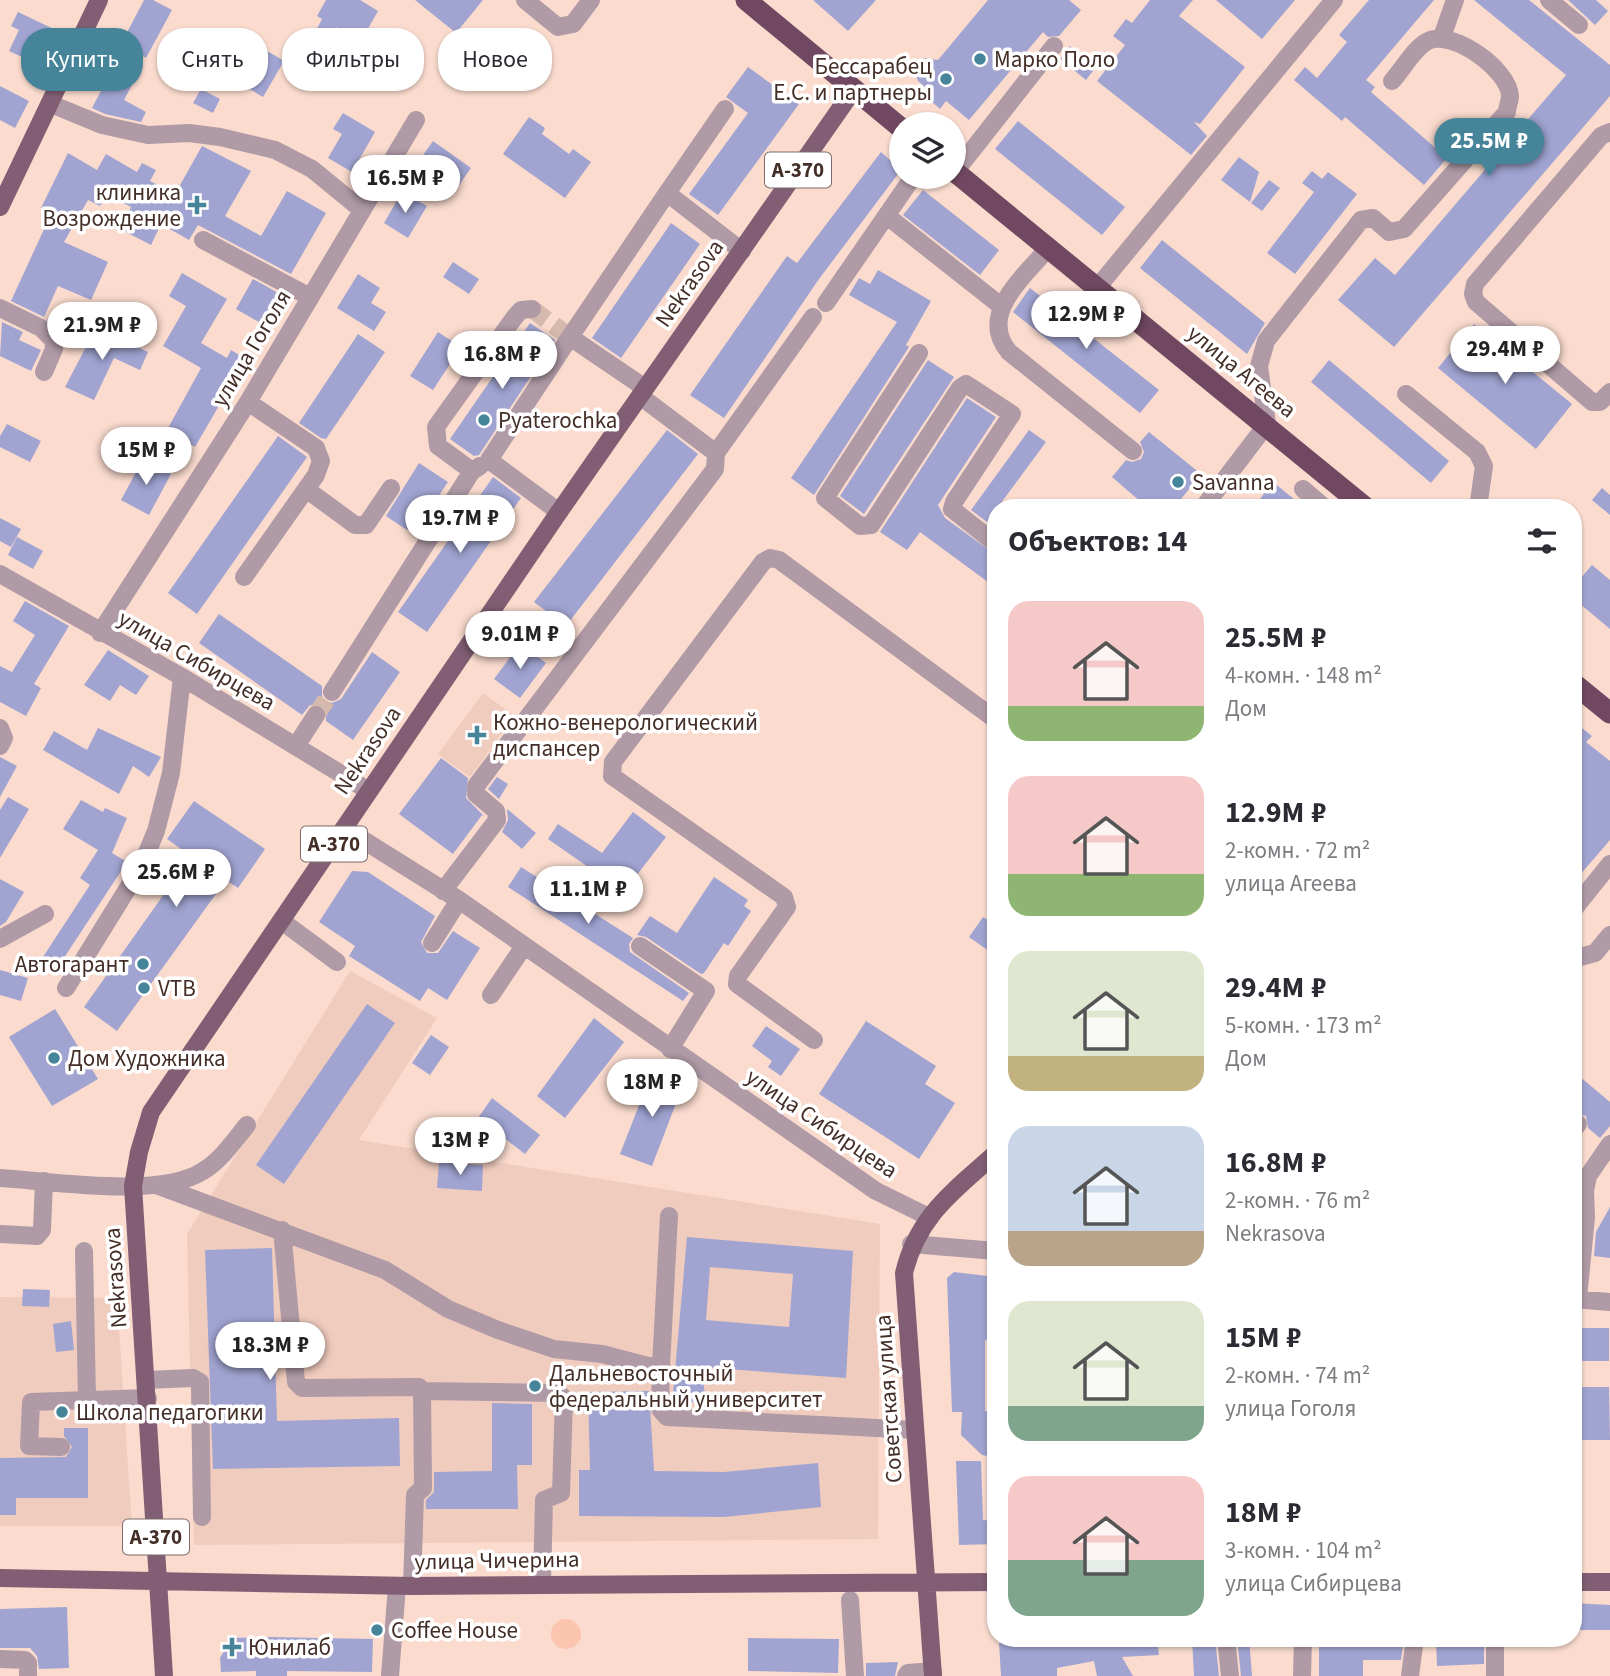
<!DOCTYPE html>
<html lang="ru">
<meta charset="utf-8">
<style>
body{margin:0;font-family:"Source Sans 3",sans-serif;background:#f2f2f3;color:#2b2b33;height:100vh;display:flex;flex-direction:column;font-size:26px;white-space:nowrap}
*{box-sizing:border-box;margin:0}
p{font-size:23px;color:#7c7c81}
.icon{flex:none;width:38px;height:38px;fill:none;stroke:currentColor;stroke-width:2;stroke-linecap:round;stroke-linejoin:round}
.map{position:relative;flex:1;overflow:hidden}
.side{position:absolute;left:987px;top:499px;width:595px;height:1148px;display:flex;flex-direction:column;background:#fff;border-radius:28px;box-shadow:0 2px 5px #0004}
.side>*{flex:none}
.banner{position:absolute;left:21px;top:28px;width:665px;height:63px;display:flex;gap:14px}
.controls{position:absolute;left:889px;top:112px;display:grid;gap:14px}
.controls a{display:grid;place-items:center;width:77px;height:77px;border-radius:50%;background:#fff;box-shadow:0 2px 5px #0004;font-size:35px}
.price{position:absolute;translate:-50% -60px;padding:0 16px;border-radius:24px;background:#fff;color:#222;font-size:23px;line-height:46px;filter:drop-shadow(0 2px 4px #0008)}
.price::after{content:'';position:absolute;left:50%;top:42px;width:21px;height:16px;margin-left:-10px;background:inherit;clip-path:polygon(0 0,100% 0,50% 100%)}
.price.active{background:#458499;color:#fff}
ul{padding:0;list-style:none}
li{display:flex;align-items:center;gap:21px;height:175px;padding:0 21px}
li span{display:grid;place-items:center;flex:none;width:196px;height:140px;border-radius:21px;color:#555}
li>.icon{margin-inline-start:auto}
span .icon{width:84px;height:84px;fill:#fffc;stroke-width:1}
li b{font-size:30px}
h2{display:flex;justify-content:space-between;align-items:center;height:84px;padding:0 21px;font-size:30px}
.chip{padding:0 24px;border-radius:28px;background:#fff;box-shadow:0 2px 5px #0004;font-size:24px;line-height:63px}
.chip.active{background:#458499;color:#fff}
.map>svg:first-child{display:block}
.built{fill:#f0ccbe}
.green{fill:#fcc5af}
.building{fill:#a1a4d1;fill-rule:evenodd}
.lines{fill:none;stroke-linecap:round;stroke-linejoin:round}
.minor-tunnel{stroke:#d6b9ad;stroke-width:18;stroke-dasharray:18 9;stroke-linecap:butt}
.minor{stroke:#af9aa6;stroke-width:18}
.major{stroke:#815e73;stroke-width:18}
.highway{stroke:#704861;stroke-width:21}
.poi-dot{fill:#458499;stroke:#fff;stroke-width:2.5}
.labels{text-anchor:middle;stroke-width:7;stroke-linejoin:round;paint-order:stroke}
.shield{fill:#fff;stroke:#7c6d68;stroke-width:2}
.shield-label{font-size:21px;font-weight:bold;fill:#442f28}
.poi-label{font-size:23px;fill:#442f28;stroke:#fff;text-anchor:start}
.street-label{font-size:23px;fill:#442f28;stroke:#fff}
</style>
<div class="map">
<svg width="1610" height="1676" viewBox="0 0 1610 1676">
<rect width="100%" height="100%" fill="#fadbce"/>
<path class="built" d="M483,693L515,716L470,777L438,754Z
M350,971L437,1018L359,1140L880,1224L878,1539L194,1545L187,1234Z
M0,1297L117,1298L132,1526H0Z"/>
<path class="green" d="M551 1634a15 15 0 1 1 30 0a15 15 0 1 1-30 0Z"/>
<path class="building" d="M144,0H153L172,10L146,58L121,44Z
M326,0H360L378,11L361,41L336,27L314,70L300,62L322,19L317,16Z
M415,0H483L456,33Z
M813,0H876L848,31Z
M988,0H1069L1081,10L1059,36L1048,37L1043,32L969,120L946,101L940,109L923,94L927,89L918,81L914,70L923,58L938,60Z
M1150,0H1193L1179,16L1245,67L1200,124L1194,122L1207,136L1191,155L1097,81L1125,45L1113,36L1126,19L1132,23Z
M1216,0H1295L1262,39Z
M1369,0H1434L1366,80L1375,87L1371,92L1447,158L1424,185L1345,117L1342,121L1294,80L1305,67L1317,78L1347,42L1339,35Z
M1474,0H1529L1610,65V96L1394,347L1338,300L1375,258L1395,275L1566,75Z
M1568,0H1596L1608,11L1595,25Z
M18,12L62,33L46,68L9,51L19,30L11,26Z
M257,45L284,61L263,97L236,81Z
M1070,46L1096,67L1086,80L1060,59Z
M748,67L799,104L718,215L689,194L748,113L726,97Z
M112,70L134,81L124,100L146,112L141,122L105,114L92,108Z
M0,86L29,101L15,128L0,120Z
M201,89L220,99L213,113L193,103Z
M343,113L375,132L352,172L328,158L342,134L333,129Z
M529,117L545,128L542,134L569,154L573,149L591,162L565,198L503,154Z
M1018,121L1125,207L1102,235L995,149Z
M433,141L471,168L457,188L419,161Z
M202,146L251,171L225,216L261,236L287,191L326,213L291,274L198,225L189,240L161,224L151,245L120,229L131,207L107,194L100,206L88,200L64,242L108,262L91,300L58,286L44,317L11,301L51,214L41,208L68,153L97,170L106,154L137,172L142,163L156,170L150,181L175,194Z
M881,152L901,170L819,279L724,418L690,395L787,256L797,263Z
M1239,157L1259,172L1250,202L1221,180Z
M1312,171L1322,179L1328,172L1357,194L1295,274L1267,253L1314,192L1302,183Z
M1269,180L1280,188L1262,211L1251,203Z
M923,190L999,250L980,275L903,215Z
M402,192L427,206L408,238L384,223Z
M671,223L700,244L621,358L592,338Z
M1162,240L1265,323L1247,354L1140,268Z
M453,262L479,279L469,294L443,277Z
M878,270L931,301L906,345L909,347L814,495L791,478L897,322L849,295L859,278L870,284Z
M182,273L227,299L201,343L227,358L231,350L246,359L195,447L167,430L201,368L163,346L186,306L169,296Z
M358,274L380,288L371,303L386,312L374,331L337,308Z
M253,279L280,294L277,299L285,304L271,329L236,309Z
M1030,288L1159,390L1140,413L1013,312Z
M2,322L23,332L19,340L41,350L31,371L0,356Z
M530,323L555,340L479,455L474,456L450,439Z
M1474,324L1572,404L1536,449L1438,368Z
M96,328L148,352L140,370L114,358L94,400L65,387Z
M438,332L461,347L433,390L410,376Z
M358,334L385,352L326,439L321,438L299,423Z
M928,360L954,377L864,514L840,496Z
M1329,360L1449,461L1431,483L1311,382Z
M967,398L996,417L938,505L945,518L996,555V588L920,532L907,550L880,532Z
M7,424L41,441L30,462L0,447V436Z
M667,430L698,454L566,626L534,602Z
M1029,430L1046,442L987,522L971,510Z
M1149,432L1201,474L1174,508H1148L1112,477L1126,460L1132,462L1141,459L1144,452L1140,442Z
M278,436L307,457L197,614L168,593Z
M143,459L171,474L149,515L121,500Z
M419,463L448,482L419,525L413,521L407,530L386,516Z
M493,477L521,498L427,632L398,612Z
M1273,482L1305,508H1253Z
M1602,488L1610,495V515L1592,500Z
M0,518L21,529L11,547L0,541Z
M17,537L43,551L33,569L8,555Z
M1592,565L1610,580V629L1573,598V587Z
M25,601L69,626L34,684L41,688L26,716L0,702V666L12,672L35,635L13,621Z
M219,614L322,686V697L327,702L332,703L341,699L372,652L400,672L353,740L326,721V710L322,705H310L302,715L199,643Z
M520,644L546,663L520,698L494,679Z
M108,650L149,676L136,695L120,685L110,701L84,685Z
M1573,721L1592,736L1586,742L1610,761V840L1573,883Z
M98,728L161,757L149,777L133,766L119,794L43,750L54,731L87,750Z
M0,757L17,766L0,797Z
M441,758L468,778L466,798L485,817L482,815L453,854L399,814Z
M497,777L508,784L499,799L488,789Z
M8,797L29,809L0,858V810Z
M81,800L103,812L105,808L127,818L112,853L127,862L56,970L41,960L90,885L80,878L98,850L63,829Z
M194,801L265,849L238,888L226,880L117,1031L84,1007L191,856L167,839Z
M507,809L536,833L522,849L502,832L508,820Z
M633,812L666,837L624,892L548,839L558,824L602,853Z
M521,867L633,938L629,944L630,952L689,993L683,1001L508,887Z
M352,871L368,872L435,916L421,942L427,953H438L453,931L480,948L447,1000L428,988L420,1001L349,956L355,946L319,922Z
M714,877L748,900L744,906L751,911L728,946L724,943L704,973L701,974L646,937L637,935L650,916L677,933Z
M0,879L24,892L6,922L0,926Z
M983,917L996,925V956L969,937Z
M0,970L28,978L21,1001L0,995Z
M367,1004L395,1023L284,1184L256,1165Z
M55,1009L98,1079L52,1106L9,1037Z
M594,1018L624,1042L565,1118L537,1096Z
M866,1021L936,1066L925,1084L955,1103L919,1159L819,1094Z
M766,1026L800,1049L781,1076L768,1067L772,1061L752,1046Z
M431,1035L449,1047L430,1075L412,1063Z
M1573,1071L1610,1102V1126L1600,1138L1588,1128L1586,1116L1573,1114Z
M652,1072L683,1085L652,1166L620,1154Z
M492,1098L540,1135L525,1154L478,1118Z
M439,1162L483,1165L482,1191L437,1188Z
M1610,1207V1258L1594,1256L1596,1232Z
M687,1237L853,1251L846,1378L701,1367L706,1401L672,1404ZM710,1267L793,1274L789,1327L706,1320Z
M272,1248L277,1421L399,1418L400,1466L213,1469L205,1250Z
M954,1272L996,1277V1341L985,1340V1411L996,1413V1458L982,1455L961,1435L962,1412H952L947,1278Z
M23,1289L50,1290L49,1307L22,1306Z
M71,1321L74,1350L56,1352L53,1324Z
M1575,1328H1609V1361H1575Z
M1574,1387H1609L1610,1440H1574Z
M649,1391L654,1471L724,1472L818,1463L821,1507L724,1517L579,1516V1470H590L588,1392Z
M492,1403L532,1404V1465H517L518,1509H426V1500L434,1492V1472L492,1471Z
M64,1428H88V1498H16V1515H0V1458L66,1457L72,1447L64,1436Z
M956,1461H981L983,1520L996,1521V1544L959,1545Z
M1573,1603L1610,1605V1630H1573Z
M67,1607L69,1668L39,1669L37,1656L30,1648H0V1609Z
M268,1637L373,1639L372,1672L287,1671V1676H256V1671L221,1672L220,1658L232,1638Z
M748,1638L839,1639L838,1673L748,1671Z
M1068,1638H1157L1159,1655L1122,1657L1133,1676H1097L1094,1661L1057,1668V1676H1001L999,1643Z
M1192,1638H1215L1219,1676H1194Z
M1237,1638H1249L1252,1676H1241Z
M1319,1638H1404L1401,1660H1363V1676H1319Z
M1436,1638H1484V1664L1437,1666Z
M898,1662L895,1676H866V1663Z"/>
<g class="lines">
<path class="minor-tunnel" d="M532,309L570,337
M316,715L332,692"/>
<path class="minor" d="M525,0L558,27L573,24L591,0
M1549,0L1579,25
M1442,37L1455,0
M51,104L102,125L148,135L189,133L220,137L275,150L312,169L362,210
M725,109L667,193L742,251
M1610,132L1601,136L1475,284L1473,294L1476,302L1592,402H1600L1610,392
M955,172L1054,46
M887,216L1001,306
M203,240L310,297
M1049,247C1025,276 977,314 1009,352L1133,451
M1097,288L1334,0
M826,303L913,177
M0,308L41,328L53,340L54,349L44,372
M570,337L667,193
M919,353L825,498L860,526L871,525L960,388L966,384L1012,414L954,502L952,509L996,544
M1406,394L1477,452L1484,466L1478,508
M716,453L813,317
M480,466L472,471L438,446L436,427L514,318L521,310L532,309
M306,489L355,525H366L391,488
M1303,489L1325,508
M1203,508L1267,424L1259,366L1266,341L1361,220L1373,218L1389,232L1404,229L1507,112C1507,107 1510,101 1510,96C1509,70 1453,29 1428,41C1415,47 1402,70 1392,81
M559,512L489,460L570,337L645,388
M0,574L182,677L369,791
M244,577L316,475L321,461L316,448L248,402
M100,633L248,402L416,120
M332,692L472,471
M0,728L4,738L0,746
M296,746L316,715
M344,828L459,900L876,1191L929,1217
M443,891L497,820L496,811L476,794V786L715,469L716,453L640,396
M1573,910L1610,864
M283,922L337,962
M0,939L45,914
M432,943L459,900
M640,946L706,991L670,1049
M1573,952L1580,957L1595,953L1610,935
M66,988L141,867L156,831L171,773L182,677
M491,995L524,946
M814,1040L737,984L738,976L787,907L784,897L612,776L613,762L763,562L770,558L779,560L996,720
M1573,1130L1578,1124
M0,1178C51,1181 160,1199 203,1171C221,1160 234,1141 247,1125
M159,1186L385,1270L448,1309L498,1330L554,1349L602,1354L648,1366H661L669,1216
M282,1230L296,1382L302,1388L419,1387L422,1391L423,1488L415,1495L412,1586
M0,1234L37,1236L42,1230L44,1181
M911,1244L996,1251
M84,1251L87,1400
M1573,1299L1610,1302
M1578,1299L1586,1217L1585,1191L1588,1176L1610,1144
M661,1366L660,1409L667,1417L915,1430
M146,1380L193,1378L200,1382L202,1517
M422,1391L559,1393L564,1399L561,1493L544,1500L542,1583
M61,1447L29,1446L31,1402L148,1398
M850,1600L855,1676
M1226,1638L1230,1676
M1495,1638V1676
M0,1659L25,1660L28,1663V1676
M390,1676L397,1586
M906,1676L908,1673L933,1671
M1302,1676L1303,1638
M1410,1676L1415,1638"/>
<path class="major" d="M0,207L99,0
M0,1578L412,1586L996,1582
M1573,1582H1610
M164,1676L133,1186L139,1152L151,1112L559,512L854,89
M933,1676L904,1273C918,1215 954,1191 996,1153"/>
<path class="highway" d="M746,0L901,128
M954,171L1366,508
M1573,683L1610,713"/>
</g>
<g class="poi-dot">
<circle cx="980" cy="59" r="7"/>
<circle cx="946" cy="79" r="7"/>
<path d="M193.5 194.5h7v7h7v7h-7v7h-7v-7h-7v-7h7z"/>
<circle cx="484" cy="420" r="7"/>
<circle cx="1178" cy="482" r="7"/>
<path d="M473.5 724.5h7v7h7v7h-7v7h-7v-7h-7v-7h7z"/>
<circle cx="143" cy="964" r="7"/>
<circle cx="144" cy="988" r="7"/>
<circle cx="54" cy="1058" r="7"/>
<circle cx="535" cy="1386" r="7"/>
<circle cx="62" cy="1412" r="7"/>
<circle cx="377" cy="1630" r="7"/>
<path d="M228.5 1636.5h7v7h7v7h-7v7h-7v-7h-7v-7h7z"/>
</g>
<g class="labels">
<g class="shield">
<rect x="765" y="152.5" width="66" height="35" rx="5"/>
<rect x="301" y="826.5" width="66" height="35" rx="5"/>
<rect x="123" y="1519.5" width="66" height="35" rx="5"/>
</g>
<g class="shield-label">
<text x="798" y="177">А-370</text>
<text x="334" y="851">А-370</text>
<text x="156" y="1544">А-370</text>
</g>
<g class="poi-label">
<text x="994" y="67">Марко Поло</text>
<text x="932" y="74" text-anchor="end">Бессарабец<tspan x="932" dy="26">Е.С. и партнеры</tspan></text>
<text x="181" y="200" text-anchor="end">клиника<tspan x="181" dy="26">Возрождение</tspan></text>
<text x="498" y="428">Pyaterochka</text>
<text x="1192" y="490">Savanna</text>
<text x="493" y="730">Кожно-венерологический<tspan x="493" dy="26">диспансер</tspan></text>
<text x="129" y="972" text-anchor="end">Автогарант</text>
<text x="158" y="996">VTB</text>
<text x="68" y="1066">Дом Художника</text>
<text x="549" y="1381">Дальневосточный<tspan x="549" dy="26">федеральный университет</tspan></text>
<text x="76" y="1420">Школа педагогики</text>
<text x="391" y="1638">Coffee House</text>
<text x="248" y="1655">Юнилаб</text>
</g>
<g class="street-label">
<text transform="translate(689 283) rotate(-55)" y="8">Nekrasova</text>
<text transform="translate(251 348) rotate(-59)" y="8">улица Гоголя</text>
<text transform="translate(1242 371) rotate(39)" y="8">улица Агеева</text>
<text transform="translate(197 660) rotate(30)" y="8">улица Сибирцева</text>
<text transform="translate(367 750) rotate(-56)" y="8">Nekrasova</text>
<text transform="translate(822 1123) rotate(34)" y="8">улица Сибирцева</text>
<text transform="translate(115 1278) rotate(-94)" y="8">Nekrasova</text>
<text transform="translate(888 1399) rotate(-94)" y="8">Советская улица</text>
<text transform="translate(497 1560) rotate(-1)" y="8">улица Чичерина</text>
</g>
</g>
</svg>
<div class="controls">
<a><svg class="icon" aria-label="layers" viewBox="0 0 24 24"><path d="M12 4l9 5-9 5-9-5zM3 14l9 5 9-5"/></svg></a>
</div>
<b class="price active" style="left:1489px;top:178px">25.5M ₽</b>
<b class="price" style="left:405px;top:215px">16.5M ₽</b>
<b class="price" style="left:1086px;top:351px">12.9M ₽</b>
<b class="price" style="left:102px;top:362px">21.9M ₽</b>
<b class="price" style="left:1505px;top:386px">29.4M ₽</b>
<b class="price" style="left:502px;top:391px">16.8M ₽</b>
<b class="price" style="left:146px;top:487px">15M ₽</b>
<b class="price" style="left:460px;top:555px">19.7M ₽</b>
<b class="price" style="left:520px;top:671px">9.01M ₽</b>
<b class="price" style="left:176px;top:909px">25.6M ₽</b>
<b class="price" style="left:588px;top:926px">11.1M ₽</b>
<b class="price" style="left:652px;top:1119px">18M ₽</b>
<b class="price" style="left:460px;top:1177px">13M ₽</b>
<b class="price" style="left:270px;top:1382px">18.3M ₽</b>
<div class="banner">
<a class="chip active">Купить</a>
<a class="chip">Снять</a>
<a class="chip">Фильтры</a>
<a class="chip">Новое</a>
</div>
<section class="side">
<h2>Объектов: 14<svg class="icon" aria-label="filters" viewBox="0 0 24 24"><path d="M4 7h16M4 17h16"/><circle cx="9" cy="7" r="2"/><circle cx="15" cy="17" r="2"/></svg></h2>
<ul>
<li><span style="background:linear-gradient(#f6c9c9 75%,#8fb573 0)"><svg class="icon" aria-label="home" viewBox="0 0 24 24"><path d="M3 11l9-7 9 7M6 9v11h12V9"/></svg></span><div><b>25.5M ₽</b><p>4-комн. · 148 m²</p><p>Дом</p></div></li>
<li><span style="background:linear-gradient(#f6c9c9 70%,#8fb573 0)"><svg class="icon" aria-label="home" viewBox="0 0 24 24"><path d="M3 11l9-7 9 7M6 9v11h12V9"/></svg></span><div><b>12.9M ₽</b><p>2-комн. · 72 m²</p><p>улица Агеева</p></div></li>
<li><span style="background:linear-gradient(#dfe7d0 75%,#c2b280 0)"><svg class="icon" aria-label="home" viewBox="0 0 24 24"><path d="M3 11l9-7 9 7M6 9v11h12V9"/></svg></span><div><b>29.4M ₽</b><p>5-комн. · 173 m²</p><p>Дом</p></div></li>
<li><span style="background:linear-gradient(#c9d6e8 75%,#b9a48a 0)"><svg class="icon" aria-label="home" viewBox="0 0 24 24"><path d="M3 11l9-7 9 7M6 9v11h12V9"/></svg></span><div><b>16.8M ₽</b><p>2-комн. · 76 m²</p><p>Nekrasova</p></div></li>
<li><span style="background:linear-gradient(#dfe7d0 75%,#7fa58c 0)"><svg class="icon" aria-label="home" viewBox="0 0 24 24"><path d="M3 11l9-7 9 7M6 9v11h12V9"/></svg></span><div><b>15M ₽</b><p>2-комн. · 74 m²</p><p>улица Гоголя</p></div></li>
<li><span style="background:linear-gradient(#f6c9c9 60%,#7fa58c 0)"><svg class="icon" aria-label="home" viewBox="0 0 24 24"><path d="M3 11l9-7 9 7M6 9v11h12V9"/></svg></span><div><b>18M ₽</b><p>3-комн. · 104 m²</p><p>улица Сибирцева</p></div></li>
</ul>
</section>
</div>
